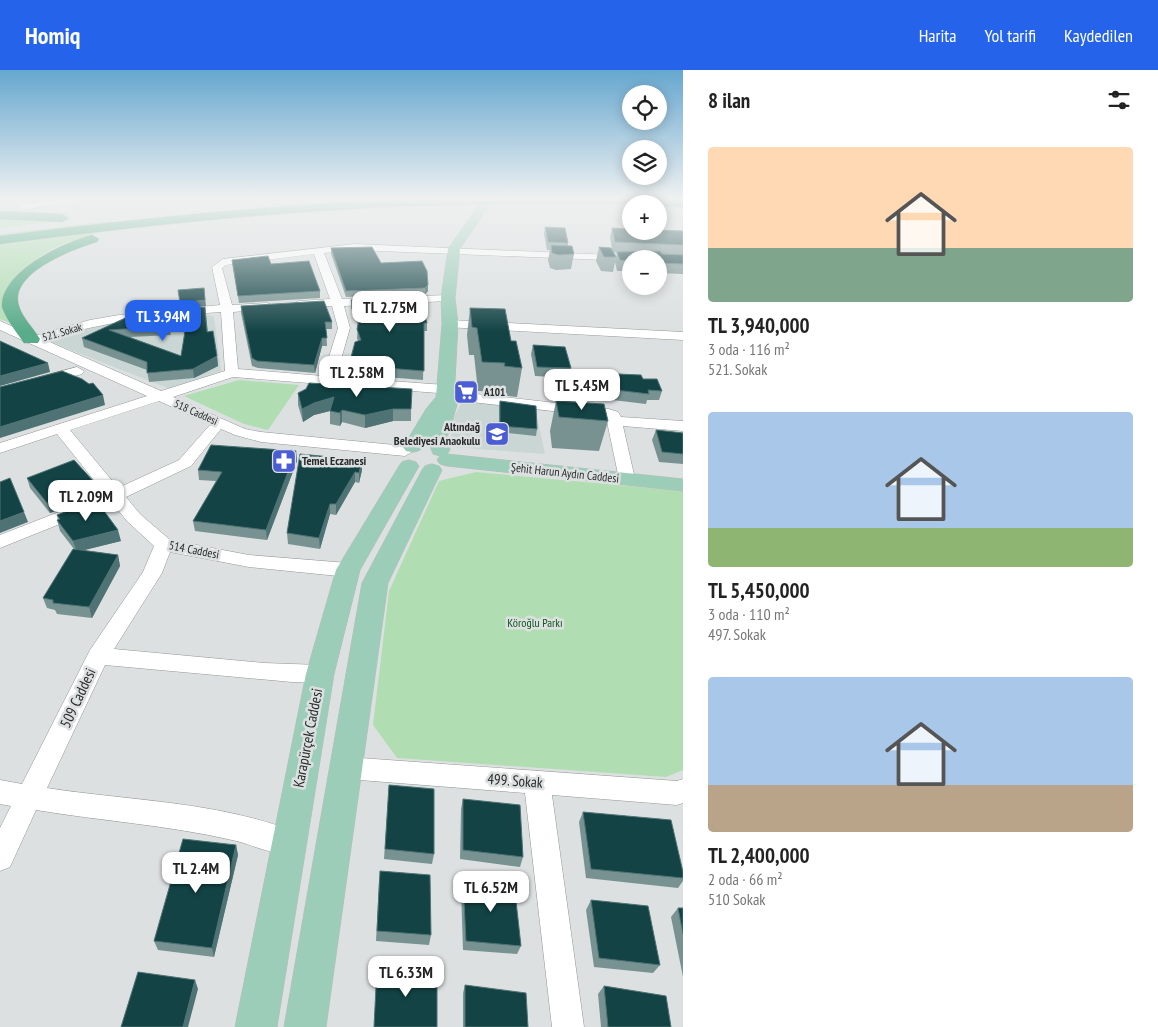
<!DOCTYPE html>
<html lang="tr">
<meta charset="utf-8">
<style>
body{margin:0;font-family:"PT Sans Narrow",sans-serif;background:#f2f2f2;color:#222;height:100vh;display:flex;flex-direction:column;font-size:19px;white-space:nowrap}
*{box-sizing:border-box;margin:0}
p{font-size:16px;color:#767676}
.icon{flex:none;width:28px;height:28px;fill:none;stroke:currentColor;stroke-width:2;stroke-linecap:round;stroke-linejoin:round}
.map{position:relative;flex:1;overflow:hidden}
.sheet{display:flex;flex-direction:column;background:#fff;width:475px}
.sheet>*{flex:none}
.buttons{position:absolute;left:622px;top:15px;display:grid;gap:10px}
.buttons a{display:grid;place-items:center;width:45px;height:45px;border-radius:50%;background:#fff;box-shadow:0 2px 12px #0003;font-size:25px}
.price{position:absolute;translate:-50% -42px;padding:0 11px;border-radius:10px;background:#fff;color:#222;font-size:16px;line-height:32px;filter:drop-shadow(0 1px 2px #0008)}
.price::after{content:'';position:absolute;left:50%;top:30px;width:15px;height:11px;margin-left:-8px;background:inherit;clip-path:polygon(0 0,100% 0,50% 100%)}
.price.selected{background:#2563eb;color:#fff}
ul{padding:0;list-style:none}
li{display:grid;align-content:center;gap:10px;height:265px;padding:0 25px}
li span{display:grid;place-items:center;height:155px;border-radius:5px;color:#555}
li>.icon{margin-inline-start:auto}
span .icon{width:90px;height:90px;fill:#fffc;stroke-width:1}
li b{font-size:21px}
h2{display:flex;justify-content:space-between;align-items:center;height:60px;padding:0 25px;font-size:21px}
header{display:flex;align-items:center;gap:30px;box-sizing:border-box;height:70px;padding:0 25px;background:#2563eb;color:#fff}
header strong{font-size:24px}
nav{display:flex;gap:28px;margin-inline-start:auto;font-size:18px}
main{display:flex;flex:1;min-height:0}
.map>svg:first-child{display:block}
.built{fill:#c9d6d3}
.green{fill:#b0deb2}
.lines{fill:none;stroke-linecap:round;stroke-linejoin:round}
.minor-casing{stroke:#929695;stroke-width:1}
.major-casing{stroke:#bbb;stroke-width:1}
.highway-casing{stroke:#bbb;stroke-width:1}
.minor{fill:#fff;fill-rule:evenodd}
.major{fill:#9bcdb8;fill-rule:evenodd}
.highway{fill:#59ac89;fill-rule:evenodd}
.wall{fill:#789292}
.shaded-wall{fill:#4f7274}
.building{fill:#134345;stroke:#4f7274}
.labels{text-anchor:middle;stroke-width:5;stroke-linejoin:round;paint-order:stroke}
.far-street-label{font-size:11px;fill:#292b2b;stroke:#dce0e0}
.far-poi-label{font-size:11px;font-weight:bold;fill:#292b2b;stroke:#dce0e0;text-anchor:start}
.poi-label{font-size:12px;font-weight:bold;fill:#292b2b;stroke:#dce0e0;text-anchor:end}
.street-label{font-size:12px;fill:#292b2b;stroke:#dce0e0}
.park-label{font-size:12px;fill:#0e571c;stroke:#dce0e0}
.near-street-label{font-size:15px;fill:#292b2b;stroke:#dce0e0}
</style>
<header>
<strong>Homiq</strong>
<nav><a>Harita</a><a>Yol tarifi</a><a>Kaydedilen</a></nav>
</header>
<main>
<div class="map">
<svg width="683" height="957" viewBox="0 0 683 957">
<rect width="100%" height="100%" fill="#dce0e0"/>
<path class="built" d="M209,245L214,247L221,301L170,319L48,271L72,261L120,251Z
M468,332L535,338L545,384L453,377L449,372L455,356L450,354L461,334Z"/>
<path class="green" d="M0,147L76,149L0,158Z
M111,151L112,154L0,167V164Z
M111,160C66,170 0,189 13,254L0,249V173Z
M239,310L299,315L268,360L244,354L184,326Z
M476,402L683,421V700L666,707L397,688L373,655L389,521L439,411Z"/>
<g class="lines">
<defs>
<path id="minor" d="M72,128H99L22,140L18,137L22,134Z
M355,174L659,187L660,189L659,191V189H631V191L355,180L324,183L342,229L448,225L454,228L448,231L344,236L350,258L336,307L445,315L450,316L452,319L450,321L609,339L618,342L621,347L683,351V361L623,356L635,409L633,413H621L619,409L606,347L444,329L439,328L437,325L438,323L233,307L173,327L245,359L261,362L405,376L413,381L405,386L261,372L235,365L221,359L191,396L126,427L140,444L170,470L249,485L348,493L355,495L358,500L355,505L348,507L249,497L170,482L162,503L114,579L264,593L320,595L328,598L331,604L328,610L320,613L292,612L105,595L47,718C130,731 218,731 298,763L302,772L298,781C278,789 252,774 232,770C167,755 102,751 36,740L10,797L0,801V758L11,736L0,734V710L22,714L90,580L143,502L154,476L128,452L112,433L0,478V465L105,424L57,364L0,383V373L147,326L0,260V251L34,266L90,250L119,245L220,235L212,197L223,189ZM314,184L330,229L299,231L293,234L299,237L332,236L338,258L323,306L238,299L233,242L267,239L273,236L267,233L232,235L222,198L226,195ZM221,242L225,301L161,321L45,270C102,251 161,246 221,242ZM159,331L212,355L209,356L179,390L118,418L70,360Z
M450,250L683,262V270L446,257L444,254L446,251Z
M77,297L84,301L82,304L0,326V318Z
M347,687L677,711L683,709V733L677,735L552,725L584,957H552L525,723L347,709L338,706L334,698L338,690Z"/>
<path id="major" d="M485,131L490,134L460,179L455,228L458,254L454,329L457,335L447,368L450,380L447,384L683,409V421L447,396L440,394L437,390L440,386L433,384L428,371C422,380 417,384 406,381L403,377L426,339L436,327L442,254L441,228L448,179L481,132Z
M409,390L416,392L419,396L360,500L334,604L277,957H235L306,604L336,500L399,396L402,392Z
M432,394L439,396L442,400L388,513L326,957H284L362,513L422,400L425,396Z"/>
<path id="highway" d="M422,128L683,129V137L659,136V134C554,134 443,133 335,140C223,147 111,160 0,174V166C140,148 281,134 422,128Z
M0,141L62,144L69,148L62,152L0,149Z
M92,165L99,169L97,172C74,179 8,203 19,236C22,247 34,259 40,269L38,273H24C17,263 6,249 2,237C0,201 67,171 92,165Z"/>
</defs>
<use href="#minor" class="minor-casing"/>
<use href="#major" class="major-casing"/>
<use href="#highway" class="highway-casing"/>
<use href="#minor" class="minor"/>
<use href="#major" class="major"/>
<use href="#highway" class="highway"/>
</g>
<path class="wall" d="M545,157L568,173V176L574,184L571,199L556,200L550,198L548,190L550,180H547L544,164Z
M612,158L683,161V204L659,203V189H631V201H617L615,192L617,183L614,182L616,187L613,202L601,201L596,191L599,177L612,179L610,167Z
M331,178L381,193L428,215V221L425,224L346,227L331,184Z
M232,190L271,194L320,221V228L239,233Z
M351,230L423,238L427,253V261H424L423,310L348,304L349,295L358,271L357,268L358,255L351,238Z
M241,236L332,252V259H326L327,276H322L315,303L258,298L252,296L241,243Z
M205,237L208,262L217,286L218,296L194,308L149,312L147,300L84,277L82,268L134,244L169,256L171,265L130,267L181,286L185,264H184L180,239Z
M470,238L511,271L522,298L517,327L500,325V322L478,321L474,285H469L467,265Z
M533,275L571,298L569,308L535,306L531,284Z
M618,304L643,309L662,321L659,330H647L646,334L604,329L600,315L603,306L617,307Z
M298,323L411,339V351H393L365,358L342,352L340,356L330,354V341L314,345L303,352L298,335Z
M500,331L537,359L536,366L499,362V337Z
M556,331L608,351L599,381L552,378L550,361Z
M656,360L683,363V394L659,392L652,370Z
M296,381L297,391L267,470L195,461L193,451L216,411L199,410L198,400Z
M362,390V400L359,413L355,412L336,445L330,444L320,479L288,474L287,463Z
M27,408L96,414L99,424L50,443L30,418Z
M57,445L121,471L83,480L118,485L120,496L92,548L57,544L55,540L47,538L43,528L74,479L60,461L57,450H58Z
M389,715L434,784L432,794L384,789Z
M463,729L523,787L520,797L460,789L461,739Z
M583,742L683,802V811L678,818L586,808L579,752Z
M236,775L238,785L214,887L158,880L154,871Z
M463,810L521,876L517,884L463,880L461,819Z
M379,811L431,865L429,875L376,871Z
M591,830L660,895L653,903L594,897L586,840Z
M678,838H683V907L671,847Z
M465,915L528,957H463V923Z
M604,916L671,957H601L598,924Z"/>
<path class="shaded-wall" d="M428,215V221L425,224V218Z
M204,218L206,236L180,238V233Z
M322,268V276L315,303L314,295Z
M217,286L218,296L194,308L193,299Z
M48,293L50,302L0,316V306Z
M103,325L105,335L0,368V357Z
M334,327V340L314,345L303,352L302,339L314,333Z
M393,339V351L365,358V345Z
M342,340V352L340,356V343Z
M296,381L297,391L267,470L266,460Z
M362,390V400L359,413V403Z
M355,402V412L336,445V434Z
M96,414L99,424L50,443L47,433Z
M330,434V444L320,479L319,468Z
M24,442L28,452L0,463V451Z
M118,460L121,471L77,482L73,471Z
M118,485L120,496L92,548L89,537Z
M236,775L238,785L214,887L212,878Z
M195,910L198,919L188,957H183Z"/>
<path class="building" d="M545,157L565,158L568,173L548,172Z
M612,158L631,159V161H659V160L683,161V175L615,172Z
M551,175L572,176L574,184L559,185L552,183Z
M372,177L381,193L422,191L427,201L428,215L425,218L346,221L331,178Z
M599,177L611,178L616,187H604Z
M660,181L662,184L683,185V194L659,193V189H631V191L620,190L617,182Z
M268,186L271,194L309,191L320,221L238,226L232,190Z
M204,218L205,230L180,233L178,220Z
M424,226L422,237L427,253H424V301L349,295L355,272L361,270L357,259L359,250L351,230Z
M324,231L332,252H325L327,268H322L314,295L257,291L252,288L241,236Z
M205,237L207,262L213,261L217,286L193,299L147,303V292L82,268L134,244L169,256L109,260L181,286L186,255H182L180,239Z
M470,238L505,239L511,271H516L522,298L504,296L505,293L482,292L477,258L472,257Z
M0,271L48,293L0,306Z
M533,275L565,277L571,298L537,297Z
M62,301L82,309L89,314L93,313L103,325L0,357V317Z
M618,304L641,305L643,309H657L662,321L648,320L649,324L607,319L603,306L619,307Z
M309,313L412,319L411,339H393L365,345L342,340L340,343L330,341L334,327L314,333L302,339L298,323L306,319Z
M500,331L536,336L537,359L500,356Z
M556,331L604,334L608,351L559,347Z
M656,360L683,363V384L662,382Z
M211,375L296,381L266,460L193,451L222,402L198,400Z
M300,384L362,390L359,403L355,402L336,434H330L319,468L287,463Z
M74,390L96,414L47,433L27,408Z
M10,408L24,442L0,451V412Z
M96,430L118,460L73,471L57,450L60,449L57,445Z
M73,479L118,485L89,537L53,533V530L43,528Z
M389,715L434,719V784L385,779Z
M463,729L520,735L523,787L463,780Z
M583,742L671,750L683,802V808L591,799Z
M183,769L236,775L212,878L154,871Z
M380,801L430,805L431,865L377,861Z
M463,810L514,813L521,876L466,871Z
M591,830L648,836L660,895L599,888Z
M678,838H683V864Z
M377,896L437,902V957H374Z
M138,902L195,910L183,957H121Z
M465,915L526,923L528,957H465Z
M604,916L666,926L671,957H608Z"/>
<linearGradient id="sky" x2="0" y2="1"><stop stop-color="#66a7cf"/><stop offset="0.49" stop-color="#eff1f1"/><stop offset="1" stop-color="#eff1f1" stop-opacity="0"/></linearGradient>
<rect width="683" height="262" fill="url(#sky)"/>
<defs>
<symbol id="supermarket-square" viewBox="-11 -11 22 22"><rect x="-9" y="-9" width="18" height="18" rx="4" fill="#4b5dd2" stroke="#dce0e0"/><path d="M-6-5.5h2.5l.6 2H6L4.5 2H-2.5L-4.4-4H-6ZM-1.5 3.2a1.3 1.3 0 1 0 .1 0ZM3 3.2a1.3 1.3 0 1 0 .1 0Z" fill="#fff"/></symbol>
<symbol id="school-square" viewBox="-11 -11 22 22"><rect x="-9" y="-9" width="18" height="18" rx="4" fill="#4b5dd2" stroke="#dce0e0"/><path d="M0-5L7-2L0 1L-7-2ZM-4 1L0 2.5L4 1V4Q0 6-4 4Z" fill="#fff"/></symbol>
<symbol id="pharmacy-square" viewBox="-11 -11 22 22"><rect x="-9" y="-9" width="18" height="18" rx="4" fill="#4b5dd2" stroke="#dce0e0"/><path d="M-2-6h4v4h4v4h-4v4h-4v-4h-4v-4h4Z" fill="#fff"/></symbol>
</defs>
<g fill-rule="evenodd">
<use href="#supermarket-square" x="452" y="308" width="28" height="28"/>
<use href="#school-square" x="483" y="350" width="28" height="28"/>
<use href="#pharmacy-square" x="270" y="377" width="28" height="28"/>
</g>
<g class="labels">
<g class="far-street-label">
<text transform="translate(62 262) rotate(-16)" y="4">521. Sokak</text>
<text transform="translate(196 342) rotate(24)" y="4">518 Caddesi</text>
</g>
<g class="far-poi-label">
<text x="484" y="326">A101</text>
</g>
<g class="poi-label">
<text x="480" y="361">Altındağ<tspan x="480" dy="14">Belediyesi Anaokulu</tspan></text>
<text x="302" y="395" text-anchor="start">Temel Eczanesi</text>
</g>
<g class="street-label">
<text transform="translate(565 403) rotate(6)" y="4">Şehit Harun Aydın Caddesi</text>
<text transform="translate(194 480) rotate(11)" y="4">514 Caddesi</text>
</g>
<g class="park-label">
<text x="535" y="557">Köroğlu Parkı</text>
</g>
<g class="near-street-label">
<text transform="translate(78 628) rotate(-65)" y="5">509 Caddesi</text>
<text transform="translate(308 668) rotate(-79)" y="5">Karapürçek Caddesi</text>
<text transform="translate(515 711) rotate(4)" y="5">499. Sokak</text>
</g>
</g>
</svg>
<div class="buttons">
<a><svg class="icon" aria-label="locate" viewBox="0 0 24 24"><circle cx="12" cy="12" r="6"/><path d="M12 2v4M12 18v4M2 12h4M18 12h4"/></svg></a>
<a><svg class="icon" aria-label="layers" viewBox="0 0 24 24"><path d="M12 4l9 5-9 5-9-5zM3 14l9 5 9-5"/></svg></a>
<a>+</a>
<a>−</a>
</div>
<b class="price" style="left:390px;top:263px">TL 2.75M</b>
<b class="price selected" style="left:163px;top:272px">TL 3.94M</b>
<b class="price" style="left:357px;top:328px">TL 2.58M</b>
<b class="price" style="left:582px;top:341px">TL 5.45M</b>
<b class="price" style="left:86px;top:452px">TL 2.09M</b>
<b class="price" style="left:196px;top:824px">TL 2.4M</b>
<b class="price" style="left:491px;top:843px">TL 6.52M</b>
<b class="price" style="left:406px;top:928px">TL 6.33M</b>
</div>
<section class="sheet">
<h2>8 ilan<svg class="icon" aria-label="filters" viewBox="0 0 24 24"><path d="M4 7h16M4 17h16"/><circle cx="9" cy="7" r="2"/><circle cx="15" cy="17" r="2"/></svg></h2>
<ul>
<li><span style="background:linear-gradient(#ffd9b3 65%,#7fa58c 0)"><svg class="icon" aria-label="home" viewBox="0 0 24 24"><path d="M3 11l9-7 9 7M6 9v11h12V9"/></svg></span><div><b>TL 3,940,000</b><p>3 oda · 116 m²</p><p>521. Sokak</p></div></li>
<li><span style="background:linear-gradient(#a9c7e8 75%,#8fb573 0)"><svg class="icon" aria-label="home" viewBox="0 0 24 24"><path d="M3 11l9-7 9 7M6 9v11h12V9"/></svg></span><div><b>TL 5,450,000</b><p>3 oda · 110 m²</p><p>497. Sokak</p></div></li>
<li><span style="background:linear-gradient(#a9c7e8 70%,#b9a48a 0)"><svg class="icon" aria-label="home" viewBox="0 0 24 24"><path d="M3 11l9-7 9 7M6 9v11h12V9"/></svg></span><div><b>TL 2,400,000</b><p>2 oda · 66 m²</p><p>510 Sokak</p></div></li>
</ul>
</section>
</main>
